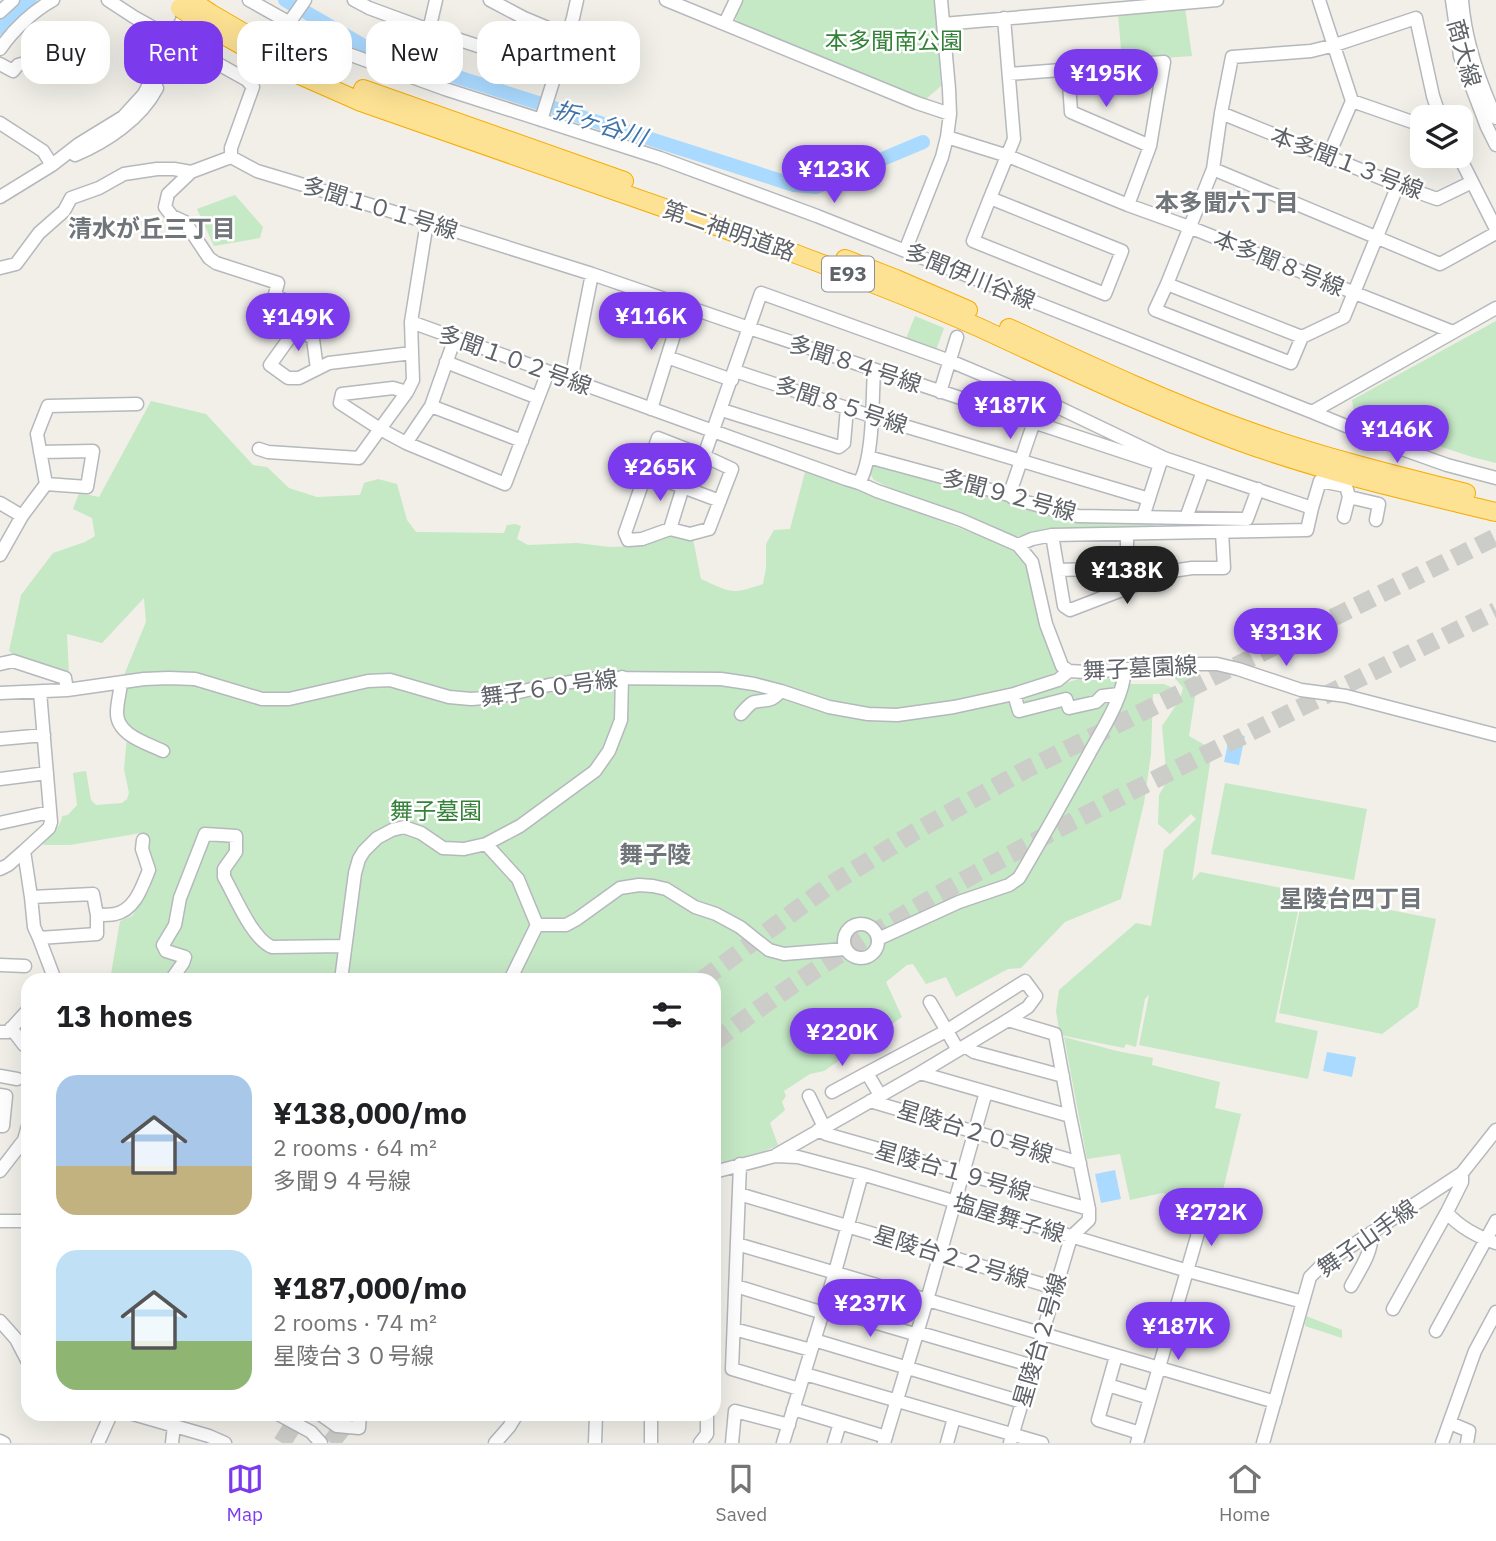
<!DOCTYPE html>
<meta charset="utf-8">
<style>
body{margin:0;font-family:"IBM Plex Sans","Noto Sans JP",sans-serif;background:#f2f2f2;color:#202124;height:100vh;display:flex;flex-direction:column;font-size:26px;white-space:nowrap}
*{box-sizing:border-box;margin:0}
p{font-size:23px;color:#757577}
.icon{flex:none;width:38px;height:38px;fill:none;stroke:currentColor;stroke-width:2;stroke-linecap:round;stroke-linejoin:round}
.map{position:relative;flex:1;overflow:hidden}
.panel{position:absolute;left:21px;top:973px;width:700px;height:448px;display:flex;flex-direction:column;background:#fff;border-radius:21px;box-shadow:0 7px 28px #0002}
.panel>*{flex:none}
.top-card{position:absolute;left:21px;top:21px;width:700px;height:63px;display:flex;gap:14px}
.fabs{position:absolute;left:1410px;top:105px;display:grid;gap:14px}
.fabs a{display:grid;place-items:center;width:63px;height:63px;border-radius:14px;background:#fff;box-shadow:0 7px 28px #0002;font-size:35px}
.price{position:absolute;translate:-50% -60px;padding:0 16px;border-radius:24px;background:#7c3aed;color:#fff;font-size:23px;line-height:46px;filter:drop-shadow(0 2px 4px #0008)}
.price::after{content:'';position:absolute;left:50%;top:42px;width:21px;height:16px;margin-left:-10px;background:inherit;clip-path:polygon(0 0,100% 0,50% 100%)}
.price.active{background:#222;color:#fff}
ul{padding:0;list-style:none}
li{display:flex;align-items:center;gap:21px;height:175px;padding:0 35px}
li span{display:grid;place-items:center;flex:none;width:196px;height:140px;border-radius:21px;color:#555}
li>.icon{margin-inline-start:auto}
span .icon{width:84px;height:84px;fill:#fffc;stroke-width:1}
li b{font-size:30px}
h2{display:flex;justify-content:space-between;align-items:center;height:84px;padding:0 35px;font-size:30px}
.chip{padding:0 24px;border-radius:21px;background:#fff;box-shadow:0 7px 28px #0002;font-size:24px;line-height:63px}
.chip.active{background:#7c3aed;color:#fff}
.menu{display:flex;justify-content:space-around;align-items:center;height:98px;border-top:2px solid #e0e0e0;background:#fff;font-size:19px;color:#757577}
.menu a{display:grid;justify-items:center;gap:4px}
.menu .active{color:#7c3aed}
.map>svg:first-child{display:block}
.green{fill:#c5e8c5}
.water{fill:#aadaff}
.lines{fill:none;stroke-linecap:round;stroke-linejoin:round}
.river{stroke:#aadaff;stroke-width:14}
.highway-tunnel{stroke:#ccccc8;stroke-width:18;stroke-dasharray:18 9;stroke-linecap:butt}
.minor-casing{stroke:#b5b8bc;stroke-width:15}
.highway-casing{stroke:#f9ab00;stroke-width:20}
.minor{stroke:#fff;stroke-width:12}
.highway{stroke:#fde293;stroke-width:18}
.highway-bridge-casing{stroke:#f9ab00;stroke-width:20;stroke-linecap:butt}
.highway-bridge{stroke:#fde293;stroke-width:18}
.labels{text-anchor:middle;stroke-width:5;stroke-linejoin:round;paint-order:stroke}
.shield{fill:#fff;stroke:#8f9295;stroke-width:2}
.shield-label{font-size:21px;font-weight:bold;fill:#5f6368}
.park-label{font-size:23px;fill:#348238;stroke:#fff}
.street-label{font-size:23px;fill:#5f6368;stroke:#fff}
.water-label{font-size:24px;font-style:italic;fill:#4174aa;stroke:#fff}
.neighbourhood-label{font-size:24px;font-weight:bold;fill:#70757a;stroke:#fff}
</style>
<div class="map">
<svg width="1496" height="1443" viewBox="0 0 1496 1443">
<rect width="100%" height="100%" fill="#f1efe8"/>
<path class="green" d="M741,0H934L941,86L926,99L737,23L735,15Z
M1185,8L1192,56L1122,61L1118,13Z
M235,195L263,227L260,238L214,246L197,209Z
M915,316L944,328L935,353L905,341Z
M1496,321V463L1472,457L1355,418L1352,400Z
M151,401L206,414L253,465L267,467L289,488L317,497L360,495L364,483L378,479L397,484L407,520L416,532L504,533L507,525L515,524L521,526L517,539L528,545L577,543L610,547L636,546L670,533L693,539L701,579C732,593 731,595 763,584L766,568V544L774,530L790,529L805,472L884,499L1004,545L1019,555L1027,563L1062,684L1082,678H1117L1131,684H1164L1173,688V691L1171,693L1153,694L1151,754L1144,803L1121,899L1065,922L1021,968L1008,969L956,997L946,977L926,984L913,964L907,965L886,982L902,1017L824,1071L810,1074L784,1091L786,1096L782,1102L785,1110L770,1123L778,1145L759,1154L722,1165L714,1146V980H110L120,921L132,916L149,890L151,885L152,858L149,846L141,833L70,845H43C47,833 61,830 62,816L68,815L77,805L73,773L86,771L91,800L96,805L122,803L127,799L129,793L124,769L127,737L119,717L124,685L137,678L124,675L146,622L144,598L102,643L67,634L69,675L29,666L9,651L21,595L53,553L85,542L95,536L92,518L73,509L79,493L99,497Z
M871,461L1041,509L1153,521L1154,529L1015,536L896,491L874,480L870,474Z
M1177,671L1199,672L1189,736L1205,745L1211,757L1192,881L1200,872L1302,892L1275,1022L1318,1031L1308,1079L1139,1045L1149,995L1145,999L1136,1047L1126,1044L1124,1048L1060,1035L1056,1011L1059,990L1136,923L1151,926L1164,850L1196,819L1191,814L1170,834L1158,824L1159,795L1167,781L1162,726L1179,701L1183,688L1174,677Z
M1225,783L1367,809L1354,880L1211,854Z
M1303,893L1436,919L1418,1007L1382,1034L1279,1013Z
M1064,1037L1117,1051L1153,1058L1152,1065L1220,1082L1215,1108L1241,1114L1219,1207L1162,1193L1130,1200L1120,1154L1087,1159Z
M1306,1316L1342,1330V1338L1305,1326Z"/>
<path class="water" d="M1230,733L1245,736L1239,765L1224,762Z
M1327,1052L1356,1057L1352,1077L1323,1071Z
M1115,1170L1121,1199L1101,1203L1095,1174Z"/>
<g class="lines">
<path class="river" d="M285,0L376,53L423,66L794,185L816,187L923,142
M0,28L30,0"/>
<path class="highway-tunnel" d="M702,980L827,887L913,833L1025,770L1496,537
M714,1042C864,927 1033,840 1202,756C1300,708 1398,659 1496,611
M282,1443L300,1414
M331,1443L353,1414"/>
<defs>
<path id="minor" d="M108,0L134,17L247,80L253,87L231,148V157L257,171L427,222L592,274L749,328L1160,464L1164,458L1312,508L1307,530L1052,535L1032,539L1018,545
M249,0L340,51L445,89L660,158L817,216L1312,412L1402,449L1447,465L1496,478
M354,0L369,8L429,30L555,71
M490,0L524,18L567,36
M666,0L917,103L950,114
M1319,0L1352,101L1328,157
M1452,0L1460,56L1487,127L1496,145
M1462,0C1465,42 1479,81 1496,118
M0,12L13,0
M289,23L305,0
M725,23L736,0
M943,24L1217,0
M429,30L436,0
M0,49C13,30 33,11 53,0
M176,50L197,11
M0,64L13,71L18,65L36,60
M1068,69L1071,112L1150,146
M1009,74L1164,62L1150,146L1128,205
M1352,101L1418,124L1423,121
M1221,113L1398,185L1437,199L1472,182
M541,120L573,18L577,0
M0,123L43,151L52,165
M947,137L1008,156L1128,205L1189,227L1453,332
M75,155C106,142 141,119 157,88
M1459,156L1496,229
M1213,169L1440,264L1496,233
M191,172L168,194L165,207L172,216L185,222L209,258L216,263L278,283L275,294L291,306L303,319L270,365L288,378H299L329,363L412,353L411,322L427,222
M1398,185L1344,317L1302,337L1167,284L1213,169L1221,113L1232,57L1311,51L1335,45L1416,18L1433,96L1440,117
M0,197L52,165L79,144L123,117L144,94L189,7
M990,198L1122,251L1105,294L973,241Z
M990,198L1014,139L1004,18
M905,251L942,157L947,137L950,114L949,89L941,0
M0,268L16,264L39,233L64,211L71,198L99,188L124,174L157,169H174L191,172L231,157
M1167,284L1155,310L1291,363L1302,337
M411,322L846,479L859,483L877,491L961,520L1018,545L1032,562L1046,624L1062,666L1069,671
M297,327L313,339L317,369
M667,357L732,380
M446,362L538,398
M735,371L871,416L1149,499
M571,380L592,274
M407,392L393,388L342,394L340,403L380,429L407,392L413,380L412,353
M940,392L957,337
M431,406L522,441
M651,409L683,306
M722,410L839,447L844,443L847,408
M1312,412L1496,308
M406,443L431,406L455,338
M259,449L268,452L359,458L380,429L406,443L505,484L548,372
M40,452L93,451L87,487L46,484
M704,456L658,438L625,533L628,540L642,539L670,529L690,534L709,529L732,469L704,456L761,293L950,361L1043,400L1164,458
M868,457L1009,495L1015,499L1078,516L1247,519L1258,489
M645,473L720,501
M859,483C874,458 872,400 874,370
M1009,495C1021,464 1029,431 1043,400
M0,503L22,516
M1312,508L1320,481L1346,486L1349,497L1379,504L1376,520
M1143,517L1160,464
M1344,517L1349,497
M1186,518L1203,471
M670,529L683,487
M1052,535L1064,606L1070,610L1172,571L1192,568H1224L1222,532
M0,555L22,516L46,484L37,434L48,406L137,404
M1058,570L1127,568V534
M0,664L13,661L65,678L67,690
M1069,671L1086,672L1200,664H1217L1238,669L1301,690L1346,696L1496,735
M121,683C120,693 117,703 117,712C116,735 147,743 163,751
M40,692L51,822L49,828L24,851L31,897L93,894L97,915V934L39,938L55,980
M0,693L67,690L144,679L169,678L195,679L262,699H289L368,681L390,680L449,697L471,699L498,697L549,685L600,678L721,679L754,684L781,691L829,707L868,714L897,715L954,707L1014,694L1058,680L1069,671
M1014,694L1019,711L1066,699L1069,708L1096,702L1102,696L1119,694
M741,714C745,710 749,704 754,702C768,699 770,703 781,691
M0,739L44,735
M0,779L47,773
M0,823L50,812
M486,844L518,879L537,925
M0,869L8,865L24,851
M31,897L34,927L39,938
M97,915C103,915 109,915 115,914C135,910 142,887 149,870L142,849L143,840
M844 941a17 17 0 1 1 34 0a17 17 0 1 1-34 0Z
M537,925H566L577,919L620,888L639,885L653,886L666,889L695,907L716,914L740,927L769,950L784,954L845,949
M878,939L959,902L1009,885L1019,878C1043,837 1066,796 1089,754C1103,728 1123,699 1125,669
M0,965L25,966
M171,980L183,963L185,957L166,951L163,945L175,925L180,898L205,834L236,836V852L224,869V877C235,896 252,939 272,947L345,946
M341,980L355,873L359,859L364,851L377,838L392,830L404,827L421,833L443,848L464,849L486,844L520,826L595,771L609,751L621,720L622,677
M510,980L537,925
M930,1002L958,1050
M1008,1020L1055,1034L1070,1116
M11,1028L24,1045L28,1044
M0,1032H8L28,1010
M965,1046L974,1052L1063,1076
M920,1073L1070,1116L1089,1209V1220L1071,1237L1010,1443
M0,1076L17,1079
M832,1092L867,1073
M0,1095L6,1096L3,1126H0
M809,1096L824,1127
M870,1101L1080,1163
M818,1130L826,1134L1089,1209
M776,1155L920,1073L1008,1020L1028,1007L1036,996L1025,981L946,1031L867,1073L880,1095
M740,1164L732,1369L799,1389
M0,1171L24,1140L28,1126
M714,1172L775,1156L798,1157L862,1174L1188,1271L1303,1302
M1462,1173V1182L1447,1212C1457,1226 1480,1238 1496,1243
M739,1194L1055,1288
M0,1221H28
M737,1244L1275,1402
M736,1286L817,1311L829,1309L911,1333H920L1033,1366
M1351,1286C1359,1271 1374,1250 1371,1233
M1393,1309L1447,1212
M0,1321L16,1339L28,1362
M734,1329L811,1350
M1436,1331L1496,1221
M814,1340L1022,1402
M1116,1356L1098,1420L1140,1433
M805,1374L1042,1443
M1108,1385L1150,1398
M793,1409L840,1423L834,1443
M133,1414L209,1436L225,1443
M278,1414L311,1432L321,1443
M320,1414L337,1426L359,1428L360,1414
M840,1423L886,1437
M1450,1423L1469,1431L1467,1443
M0,1441L4,1443
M98,1443L111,1414
M172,1443L174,1426
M495,1443L509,1427L517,1414
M595,1443L596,1414
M651,1443V1414
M700,1443L707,1434V1414
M732,1443L735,1411L789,1425
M783,1443L835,1272L862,1174
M884,1443L927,1300L986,1092
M947,1443L954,1418
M1137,1443L1203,1216
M1263,1443L1310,1277L1321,1266L1462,1173L1496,1130
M1442,1443L1475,1351L1496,1312"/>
<path id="highway" d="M210,13L261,43
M204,24L277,65L361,102L796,254C857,277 918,300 978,327C1063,366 1147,407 1236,440C1320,471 1408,491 1496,512
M363,89L624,181
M845,259L896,279L968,310
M1009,328C1085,363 1161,399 1240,428C1314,455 1390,474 1466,493"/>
</defs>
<use href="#minor" class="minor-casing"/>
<use href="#highway" class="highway-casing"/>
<use href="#minor" class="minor"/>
<use href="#highway" class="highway"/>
<defs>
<path id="highway-bridge" d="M190,0L210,13
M180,8L204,24"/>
</defs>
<use href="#highway-bridge" class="highway-bridge-casing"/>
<use href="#highway-bridge" class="highway-bridge"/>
</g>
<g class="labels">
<rect class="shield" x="822" y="256.5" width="52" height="35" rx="5"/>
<g class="shield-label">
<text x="848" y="281">E93</text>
</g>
<g class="park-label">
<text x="894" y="49">本多聞南公園</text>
<text x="436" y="819">舞子墓園</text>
</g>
<g class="street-label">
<text transform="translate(1464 53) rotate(75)" y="8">商大線</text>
<text transform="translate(1347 163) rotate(21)" y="8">本多聞１３号線</text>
<text transform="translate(380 208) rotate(17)" y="8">多聞１０１号線</text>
<text transform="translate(729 231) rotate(19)" y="8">第二神明道路</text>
<text transform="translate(1279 263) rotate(22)" y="8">本多聞８号線</text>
<text transform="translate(970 276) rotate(22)" y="8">多聞伊川谷線</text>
<text transform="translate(515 360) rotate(20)" y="8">多聞１０２号線</text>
<text transform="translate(855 364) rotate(18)" y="8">多聞８４号線</text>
<text transform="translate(841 405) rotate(18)" y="8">多聞８５号線</text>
<text transform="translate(1009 495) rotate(15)" y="8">多聞９２号線</text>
<text transform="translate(1140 668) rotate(-3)" y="8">舞子墓園線</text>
<text transform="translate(549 688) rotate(-8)" y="8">舞子６０号線</text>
<text transform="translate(975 1132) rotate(17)" y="8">星陵台２０号線</text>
<text transform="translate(953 1171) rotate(16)" y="8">星陵台１９号線</text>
<text transform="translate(1009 1218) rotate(17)" y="8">塩屋舞子線</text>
<text transform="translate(1367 1238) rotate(-35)" y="8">舞子山手線</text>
<text transform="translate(951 1257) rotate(17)" y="8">星陵台２２号線</text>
<text transform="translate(1040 1340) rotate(-74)" y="8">星陵台２号線</text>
</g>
<g class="water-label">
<text transform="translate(600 124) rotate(18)" y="8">折ヶ谷川</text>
</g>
<g class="neighbourhood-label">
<text x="1227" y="211">本多聞六丁目</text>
<text x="152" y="237">清水が丘三丁目</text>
<text x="655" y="863">舞子陵</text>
<text x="1351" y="907">星陵台四丁目</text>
</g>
</g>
</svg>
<div class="fabs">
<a><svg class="icon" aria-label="layers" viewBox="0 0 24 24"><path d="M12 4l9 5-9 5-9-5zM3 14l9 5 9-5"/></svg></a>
</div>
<b class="price" style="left:1106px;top:109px">¥195K</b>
<b class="price" style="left:834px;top:205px">¥123K</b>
<b class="price" style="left:651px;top:352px">¥116K</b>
<b class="price" style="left:298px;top:353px">¥149K</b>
<b class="price" style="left:1010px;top:441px">¥187K</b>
<b class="price" style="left:1397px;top:465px">¥146K</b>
<b class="price" style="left:660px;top:503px">¥265K</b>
<b class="price active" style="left:1127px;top:606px">¥138K</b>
<b class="price" style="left:1286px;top:668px">¥313K</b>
<b class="price" style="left:842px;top:1068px">¥220K</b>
<b class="price" style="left:1211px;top:1248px">¥272K</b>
<b class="price" style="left:870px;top:1339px">¥237K</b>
<b class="price" style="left:1178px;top:1362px">¥187K</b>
<div class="top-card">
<a class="chip">Buy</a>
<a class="chip active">Rent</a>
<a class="chip">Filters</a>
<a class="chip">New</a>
<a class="chip">Apartment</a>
</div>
<section class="panel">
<h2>13 homes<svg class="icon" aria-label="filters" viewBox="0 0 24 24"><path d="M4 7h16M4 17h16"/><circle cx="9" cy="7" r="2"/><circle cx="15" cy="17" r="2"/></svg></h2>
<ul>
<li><span style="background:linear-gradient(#a9c7e8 65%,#c2b280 0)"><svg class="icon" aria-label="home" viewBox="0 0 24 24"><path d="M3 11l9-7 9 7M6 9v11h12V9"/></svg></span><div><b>¥138,000/mo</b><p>2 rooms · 64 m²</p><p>多聞９４号線</p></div></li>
<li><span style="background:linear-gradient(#bfe0f5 65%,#8fb573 0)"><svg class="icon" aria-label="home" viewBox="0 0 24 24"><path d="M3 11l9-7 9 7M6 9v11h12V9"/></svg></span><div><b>¥187,000/mo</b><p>2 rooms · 74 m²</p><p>星陵台３０号線</p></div></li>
</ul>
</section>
</div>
<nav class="menu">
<a class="active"><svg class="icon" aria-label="map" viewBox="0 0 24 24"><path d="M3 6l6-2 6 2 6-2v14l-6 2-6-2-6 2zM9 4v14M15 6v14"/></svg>Map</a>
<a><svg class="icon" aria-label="saved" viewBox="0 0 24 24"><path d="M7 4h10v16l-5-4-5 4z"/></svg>Saved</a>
<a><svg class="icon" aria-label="home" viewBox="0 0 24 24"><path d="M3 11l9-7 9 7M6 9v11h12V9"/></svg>Home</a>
</nav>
